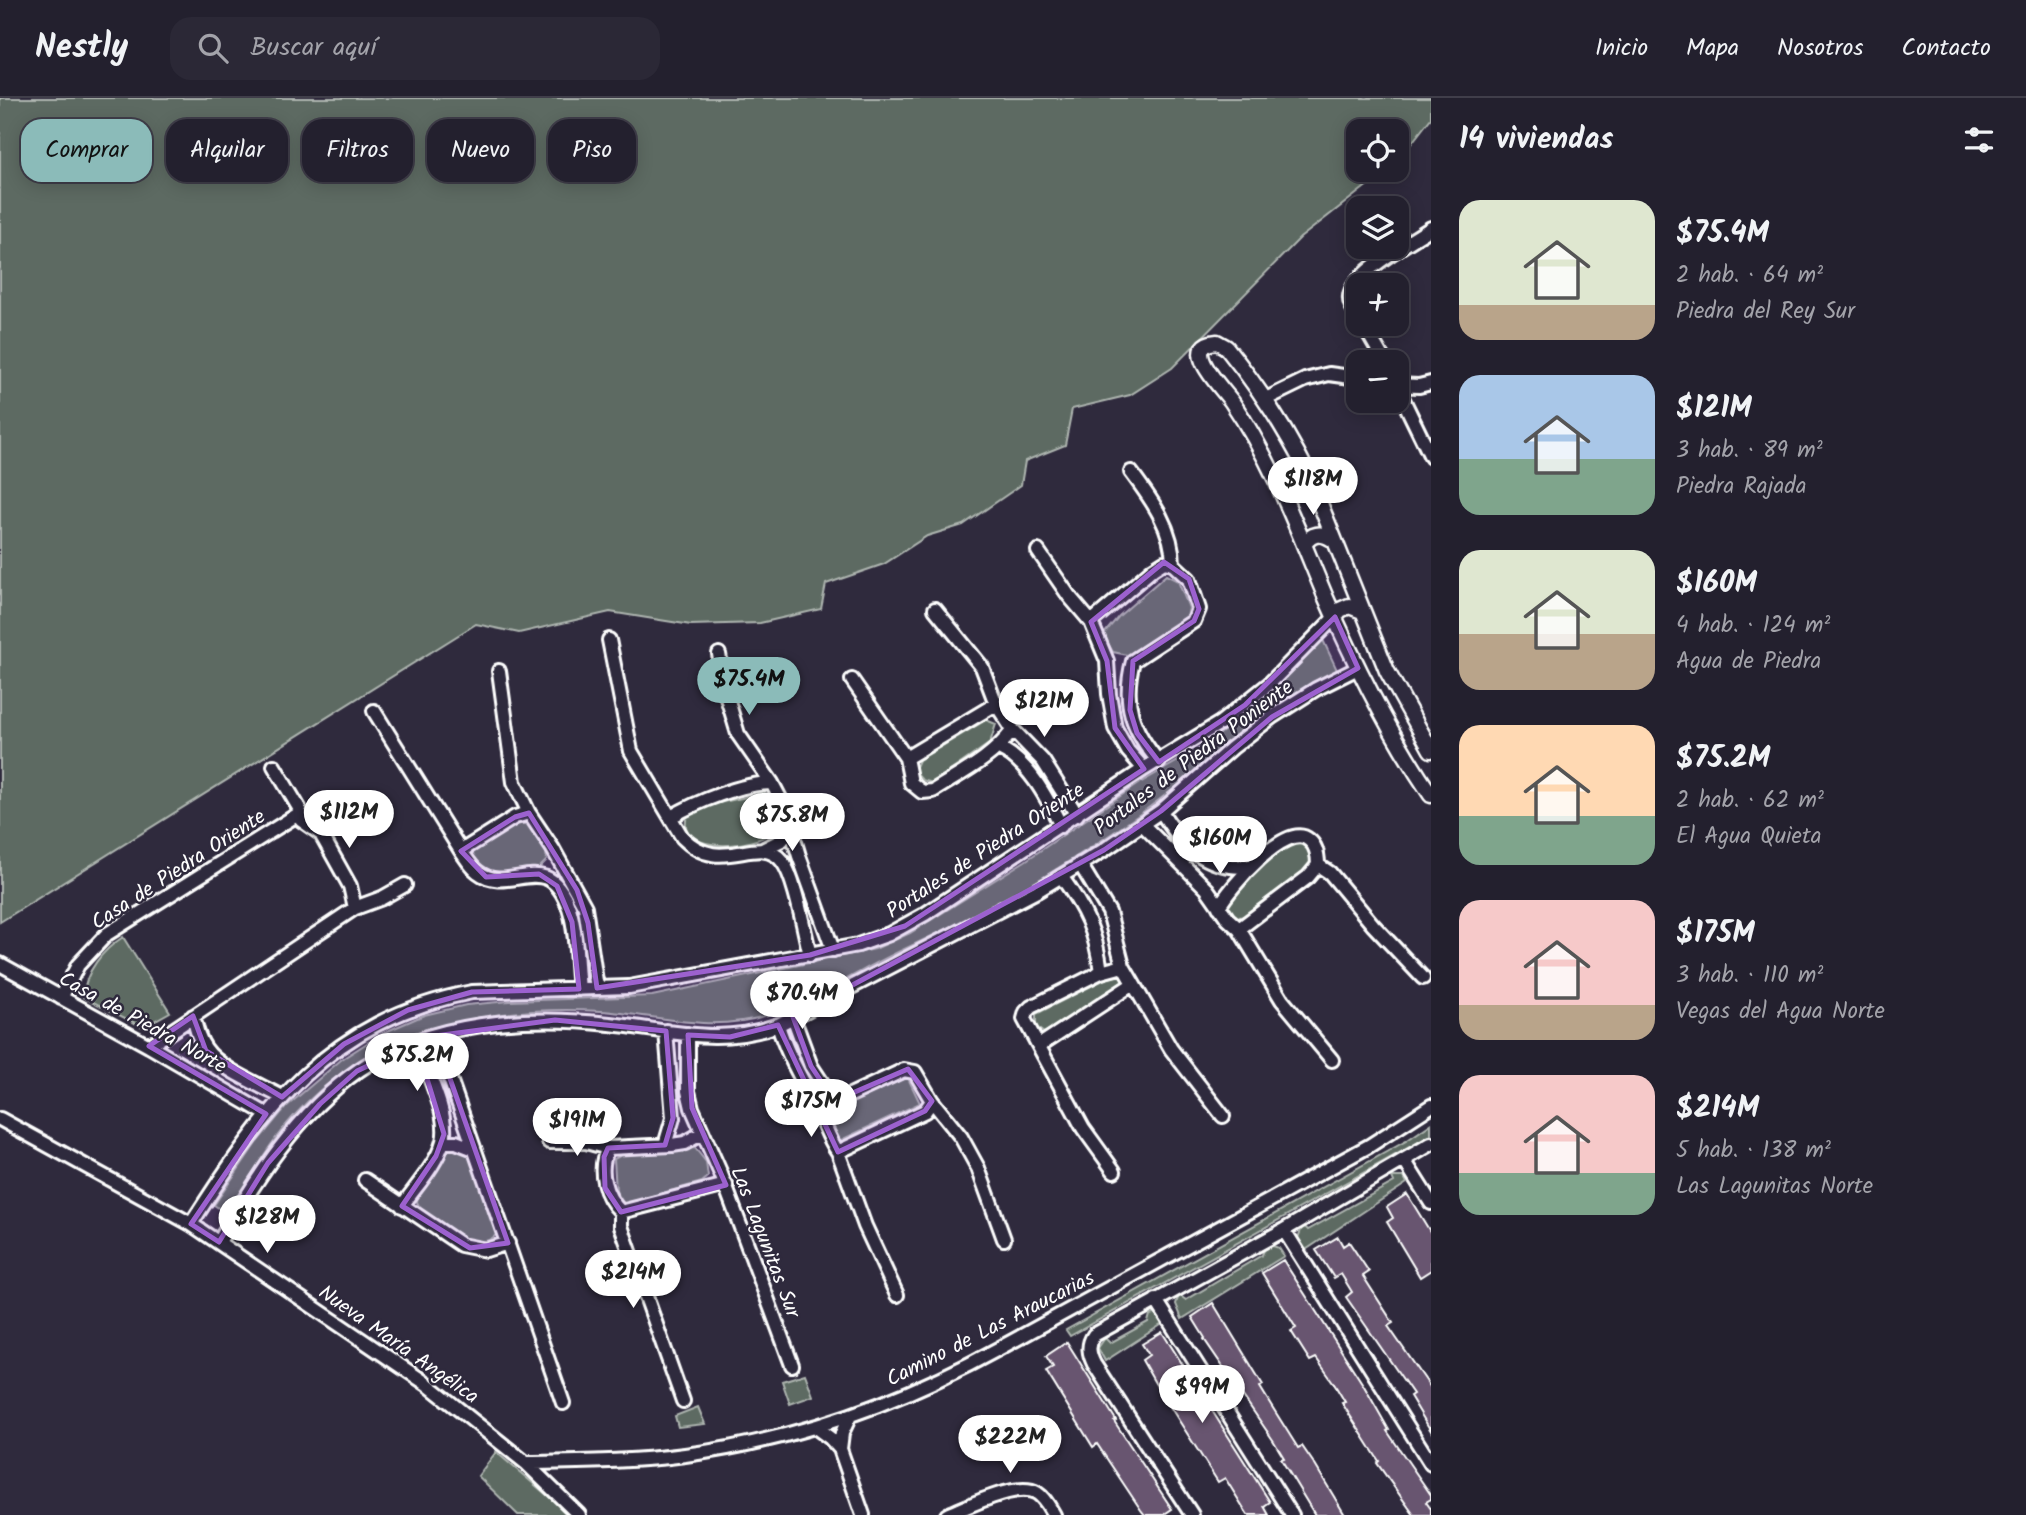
<!DOCTYPE html>
<html lang="es">
<meta charset="utf-8">
<style>
body{margin:0;font-family:Kalam,sans-serif;background:#2b2836;color:#f1f3f6;height:100vh;display:flex;flex-direction:column;font-size:26px;white-space:nowrap}
*{box-sizing:border-box;margin:0}
p{font-size:23px;color:#a3a3aa}
.icon{flex:none;width:38px;height:38px;fill:none;stroke:currentColor;stroke-width:2;stroke-linecap:round;stroke-linejoin:round}
.map{position:relative;flex:1;overflow:hidden}
.drawer{display:flex;flex-direction:column;background:#23202e;width:595px}
.drawer>*{flex:none}
.guide{position:absolute;left:21px;top:21px;width:665px;height:63px;display:flex;gap:14px}
.tools{position:absolute;left:1346px;top:21px;display:grid;gap:14px}
.tools a{display:grid;place-items:center;width:63px;height:63px;border-radius:14px;background:#23202e;box-shadow:0 4px 18px #0003,0 0 0 2px #403e4a;font-size:35px}
.price{position:absolute;translate:-50% -60px;padding:0 16px;border-radius:24px;background:#fff;color:#222;font-size:23px;line-height:46px;filter:drop-shadow(0 2px 4px #0008)}
.price::after{content:'';position:absolute;left:50%;top:42px;width:21px;height:16px;margin-left:-10px;background:inherit;clip-path:polygon(0 0,100% 0,50% 100%)}
.price.on{background:#8bbbb9;color:#111}
ul{padding:0;list-style:none}
li{display:flex;align-items:center;gap:21px;height:175px;padding:0 28px}
li span{display:grid;place-items:center;flex:none;width:196px;height:140px;border-radius:21px;color:#555}
li>.icon{margin-inline-start:auto}
span .icon{width:84px;height:84px;fill:#fffc;stroke-width:1}
li b{font-size:30px}
h2{display:flex;justify-content:space-between;align-items:center;height:84px;padding:0 28px;font-size:30px}
.chip{padding:0 24px;border-radius:21px;background:#23202e;box-shadow:0 4px 18px #0003,0 0 0 2px #403e4a;font-size:24px;line-height:63px}
.chip.on{background:#8bbbb9;color:#111}
header{display:flex;align-items:center;gap:42px;box-sizing:border-box;height:98px;padding:0 35px;background:#23202e;border-bottom:2px solid #403e4a}
header strong{font-size:33px}
nav{display:flex;gap:38px;margin-inline-start:auto;font-size:24px}
.search{width:490px;height:63px;background:#2b2836;display:flex;align-items:center;gap:18px;box-sizing:border-box;padding:0 24px;border-radius:21px;color:#a3a3aa;font-size:26px}
main{display:flex;flex:1;min-height:0}
.map>svg:first-child{display:block}
.green{fill:#5d6b62;stroke:#aeb5b0;stroke-width:2}
.building{fill:#68556f;stroke:#fff;stroke-width:2}
.lines{fill:none;stroke-linecap:round;stroke-linejoin:round}
.minor-casing{stroke:#fff;stroke-width:18}
.tertiary-casing{stroke:#fff;stroke-width:19}
.minor{stroke:#2f2a3d;stroke-width:12}
.tertiary{stroke:#2f2a3d;stroke-width:14}
.marked{fill:#9c61cf;fill-opacity:0.2;stroke:#9c61cf;stroke-width:5;stroke-linejoin:round}
.labels{text-anchor:middle;stroke-width:5;stroke-linejoin:round;paint-order:stroke}
.street-label{font-size:21px;fill:#fff;stroke:#2f2a3d}
</style>
<header>
<strong>Nestly</strong>
<div class="search"><svg class="icon" aria-label="search" viewBox="0 0 24 24"><circle cx="10" cy="10" r="6"/><path d="M15 15l6 6"/></svg>Buscar aquí</div>
<nav><a>Inicio</a><a>Mapa</a><a>Nosotros</a><a>Contacto</a></nav>
</header>
<main>
<div class="map">
<svg width="1431" height="1417" viewBox="0 0 1431 1417">
<rect width="100%" height="100%" fill="#2f2a3d"/>
<filter id="ink" filterUnits="userSpaceOnUse"><feTurbulence type="fractalNoise" baseFrequency=".0143" numOctaves="2"/><feDisplacementMap in="SourceGraphic" scale="14" xChannelSelector="R" yChannelSelector="G"/><feConvolveMatrix kernelMatrix="1 2 1 2 8 2 1 2 1" color-interpolation-filters="sRGB"/></filter>
<g filter="url(#ink)">
<path class="green" d="M0,0H1431V20L1397,64L1396,33H1358V72H1387L1300,140L1172,270L1130,297L1072,311L1065,347L1025,363L1021,387L963,427L927,438L884,466L826,486L821,511L760,525L691,527L610,514L519,535L476,526L0,824Z
M1166,477L1178,483L1189,510L1187,520L1127,557L1113,554L1103,537L1119,518Z
M1323,542L1338,574C1309,592 1278,610 1251,630C1204,665 1161,704 1111,736C1067,765 1020,795 972,819C947,831 921,843 896,855C854,876 812,902 768,917C707,936 660,917 601,913C489,906 370,932 293,1019C267,1048 248,1083 228,1116L214,1107L257,1044L286,1009L342,961L383,935L424,917L466,907L509,903L652,898L875,851L910,835L1025,763L1138,686L1206,647L1264,601Z
M986,622L996,626L990,645L933,685L922,682L914,673L919,662Z
M763,694L770,698L780,726C766,752 674,759 687,718C711,702 737,704 763,694Z
M512,726H528L545,748L547,762L539,770L517,774H491L478,767L471,754Z
M1298,743C1310,749 1315,759 1308,772L1247,818L1239,819L1229,814L1227,804C1246,781 1269,754 1298,743Z
M123,839L170,914L143,929L83,899C85,873 103,852 123,839Z
M1119,877L1124,884L1044,935L1036,929V916L1105,881Z
M907,978L920,1005L839,1043L826,1016Z
M1431,1026V1037L1070,1238L1066,1232L1406,1043Z
M455,1049L468,1054L473,1064L496,1133V1137C474,1159 439,1124 421,1112L417,1104L418,1097L447,1052Z
M695,1050L706,1064L708,1079L702,1084L624,1106L616,1093L614,1061L627,1054Z
M1392,1079H1404L1407,1085L1304,1153L1298,1140L1303,1127L1308,1132L1394,1084Z
M1273,1148L1279,1150L1284,1158L1182,1221L1176,1206L1179,1197L1186,1202L1262,1157L1265,1150Z
M1157,1215L1164,1225L1105,1263L1098,1250L1105,1240L1110,1245L1148,1224L1150,1217Z
M805,1276L813,1298L790,1306L782,1283Z
M698,1309L705,1326L678,1329L675,1318Z
M496,1354L561,1409L567,1417H518L478,1378Z"/>
<path class="building" d="M1407,1096L1431,1135V1172L1420,1179L1387,1124L1393,1120L1387,1109Z
M1338,1139L1343,1148L1349,1144L1369,1174L1363,1178L1393,1225L1388,1228L1431,1290V1333L1410,1298L1413,1296L1346,1199L1352,1194L1341,1176L1334,1180L1316,1152Z
M1283,1162L1364,1288L1389,1332L1387,1333L1431,1397V1401L1426,1404L1431,1411V1417H1414L1377,1365L1379,1363L1342,1305L1345,1304L1333,1284L1316,1260L1310,1263L1291,1233L1296,1230L1262,1175Z
M1213,1205L1263,1287L1260,1289L1271,1307L1298,1350L1302,1348L1315,1367L1345,1417H1315L1281,1361L1284,1360L1273,1342L1204,1241L1205,1240L1192,1219Z
M1162,1234L1270,1404L1264,1408L1269,1417H1248L1225,1380L1218,1384L1155,1285L1142,1262L1149,1257L1142,1246Z
M1067,1244L1116,1322L1114,1323L1172,1411L1163,1417H1145L1141,1412L1097,1346L1093,1349L1046,1273L1053,1269L1046,1258Z"/>
<g class="lines">
<defs>
<path id="minor" d="M1358,218C1354,211 1349,206 1350,198C1352,175 1412,143 1431,130
M1363,226L1385,264
M1396,287L1431,359
M1396,287L1419,288L1431,285
M1266,301L1305,282L1329,276L1358,280
M1131,374C1151,401 1173,430 1173,466L1189,481L1199,511L1194,523L1133,563C1122,605 1132,632 1159,664
M1038,453L1069,498L1091,524L1107,563L1109,596L1115,630L1128,653L1144,671
M935,511L982,569L996,606L1013,632L1043,663L1077,717
M1091,524L1153,471L1164,464L1173,466
M609,542L631,653L682,739C721,780 758,733 782,763C795,779 804,834 810,857
M719,556L726,596L738,636L772,685L785,710L799,758L833,852
M499,573L514,684L529,715L553,751L585,809L597,890
M852,582L906,660L911,685L922,694L933,693C963,674 991,661 1013,632
M374,613L461,753C466,760 471,769 478,774C510,799 547,748 569,810C577,835 576,865 579,891
M999,650C1028,663 1047,700 1061,728
M906,660L996,606
M274,668L299,710L301,722L321,736L350,788L355,810
M1161,713C1182,748 1208,773 1251,768
M671,719C696,704 743,685 772,685
M1142,726L1207,791L1228,821L1239,831L1282,902L1332,962
M764,751L782,742L791,728
M461,753L515,719L529,715
M1080,766L1109,814L1123,868L1171,951L1223,1018
M1318,767L1330,775L1373,827L1423,880
M1061,778C1085,811 1096,833 1101,874
M1219,809C1229,790 1287,722 1309,742C1317,748 1318,758 1318,767
M1239,831L1308,779L1318,767
M0,866L149,948L266,1016
M61,900L78,867L107,836L300,715
M193,918C196,930 198,940 205,950C219,971 260,987 282,999
M793,919L811,968L834,1003
M778,927C787,957 802,981 816,1009C824,1024 828,1040 838,1054L865,1128L897,1197
M688,936V993L692,1010L721,1076L792,1267
M435,938L563,1305
M1040,947L1133,886
M149,948L355,810L382,800L405,787
M818,1012L904,972L915,974L932,1003L961,1039L978,1070L1004,1141
M0,1021L191,1126L427,1286L526,1365L579,1417
M443,1044H456L474,1051
M549,1044H586L608,1050L672,1047L685,1045L702,1035
M665,1047L673,1020L666,933
M608,1050C597,1071 604,1098 621,1114V1128L683,1303
M838,1054L925,1013L932,1003
M1404,1062L1431,1105
M1114,1073L1083,1030L1024,921L1026,914L1031,909L1101,874L1123,868
M365,1082L461,1147L486,1152L508,1145
M402,1108C416,1088 437,1066 443,1043C450,1016 425,971 416,945
M621,1114L726,1087
M191,1126C265,1010 328,922 472,894L629,889L858,847L889,836L925,816L1144,671L1220,625L1269,586L1335,519
M1284,1132L1431,1366
M219,1144C256,1081 297,1015 359,972C430,923 527,917 610,926C671,932 718,949 778,927L1037,793L1104,752L1161,713L1232,650L1272,619L1316,591L1358,570
M1156,1202L1292,1417
M850,1318L842,1335L840,1351L863,1417
M815,1329L830,1340L840,1351
M526,1365C579,1364 632,1364 685,1357C796,1342 902,1304 1000,1250L1369,1048L1431,1008
M947,1417C967,1409 1018,1383 1037,1395C1045,1400 1049,1409 1054,1417
M1192,1417L1094,1266C1089,1256 1087,1247 1094,1237L1284,1132L1431,1046"/>
<path id="tertiary" d="M1304,447C1311,435 1321,434 1332,441
M1335,519L1340,512L1349,508L1362,513
M1431,652L1387,573L1309,378C1286,331 1259,290 1226,249L1217,244C1177,247 1224,292 1232,304C1273,364 1298,433 1326,500C1356,569 1389,635 1431,697"/>
</defs>
<use href="#minor" class="minor-casing"/>
<use href="#tertiary" class="tertiary-casing"/>
<use href="#minor" class="minor"/>
<use href="#tertiary" class="tertiary"/>
</g>
</g>
<path class="marked" d="M1164,464L1189,481L1199,511L1194,523L1133,563L1130,612L1137,635L1159,664L1245,607L1335,519L1358,570L1272,619L1161,713L1104,752L793,919L811,968L834,1003L908,971L932,1003L925,1013L838,1054L778,927L730,939L688,937L692,1010L726,1087L621,1114L605,1090L604,1059L608,1050L665,1047L673,1020L666,933L555,922L435,938L508,1145L470,1150L402,1108L436,1058L444,1036L416,945L357,973L320,1006L268,1065L219,1144L191,1126L266,1016L149,948L193,918L206,953L282,999L344,946L408,912L472,894L579,891L572,824L557,788L539,776L486,779L461,753L515,719L529,715L577,792L588,825L597,890L810,857L905,828L1144,671L1115,630L1107,563L1091,524Z"/>
<g class="labels">
<g class="street-label">
<text transform="translate(1193 659) rotate(-37)" y="7">Portales de Piedra Poniente</text>
<text transform="translate(985 752) rotate(-33)" y="7">Portales de Piedra Oriente</text>
<text transform="translate(178 771) rotate(-33)" y="7">Casa de Piedra Oriente</text>
<text transform="translate(143 924) rotate(29)" y="7">Casa de Piedra Norte</text>
<text transform="translate(766 1144) rotate(69)" y="7">Las Lagunitas Sur</text>
<text transform="translate(990 1230) rotate(-27)" y="7">Camino de Las Araucarias</text>
<text transform="translate(399 1246) rotate(35)" y="7">Nueva María Angélica</text>
</g>
</g>
</svg>
<div class="tools">
<a><svg class="icon" aria-label="locate" viewBox="0 0 24 24"><circle cx="12" cy="12" r="6"/><path d="M12 2v4M12 18v4M2 12h4M18 12h4"/></svg></a>
<a><svg class="icon" aria-label="layers" viewBox="0 0 24 24"><path d="M12 4l9 5-9 5-9-5zM3 14l9 5 9-5"/></svg></a>
<a>+</a>
<a>−</a>
</div>
<b class="price" style="left:1313px;top:419px">$118M</b>
<b class="price on" style="left:749px;top:619px">$75.4M</b>
<b class="price" style="left:1044px;top:641px">$121M</b>
<b class="price" style="left:349px;top:752px">$112M</b>
<b class="price" style="left:792px;top:755px">$75.8M</b>
<b class="price" style="left:1220px;top:778px">$160M</b>
<b class="price" style="left:802px;top:933px">$70.4M</b>
<b class="price" style="left:417px;top:995px">$75.2M</b>
<b class="price" style="left:811px;top:1041px">$175M</b>
<b class="price" style="left:577px;top:1060px">$191M</b>
<b class="price" style="left:267px;top:1157px">$128M</b>
<b class="price" style="left:633px;top:1212px">$214M</b>
<b class="price" style="left:1202px;top:1327px">$99M</b>
<b class="price" style="left:1010px;top:1377px">$222M</b>
<div class="guide">
<a class="chip on">Comprar</a>
<a class="chip">Alquilar</a>
<a class="chip">Filtros</a>
<a class="chip">Nuevo</a>
<a class="chip">Piso</a>
</div>
</div>
<section class="drawer">
<h2>14 viviendas<svg class="icon" aria-label="filters" viewBox="0 0 24 24"><path d="M4 7h16M4 17h16"/><circle cx="9" cy="7" r="2"/><circle cx="15" cy="17" r="2"/></svg></h2>
<ul>
<li><span style="background:linear-gradient(#dfe7d0 75%,#b9a48a 0)"><svg class="icon" aria-label="home" viewBox="0 0 24 24"><path d="M3 11l9-7 9 7M6 9v11h12V9"/></svg></span><div><b>$75.4M</b><p>2 hab. · 64 m²</p><p>Piedra del Rey Sur</p></div></li>
<li><span style="background:linear-gradient(#a9c7e8 60%,#7fa58c 0)"><svg class="icon" aria-label="home" viewBox="0 0 24 24"><path d="M3 11l9-7 9 7M6 9v11h12V9"/></svg></span><div><b>$121M</b><p>3 hab. · 89 m²</p><p>Piedra Rajada</p></div></li>
<li><span style="background:linear-gradient(#dfe7d0 60%,#b9a48a 0)"><svg class="icon" aria-label="home" viewBox="0 0 24 24"><path d="M3 11l9-7 9 7M6 9v11h12V9"/></svg></span><div><b>$160M</b><p>4 hab. · 124 m²</p><p>Agua de Piedra</p></div></li>
<li><span style="background:linear-gradient(#ffd9b3 65%,#7fa58c 0)"><svg class="icon" aria-label="home" viewBox="0 0 24 24"><path d="M3 11l9-7 9 7M6 9v11h12V9"/></svg></span><div><b>$75.2M</b><p>2 hab. · 62 m²</p><p>El Agua Quieta</p></div></li>
<li><span style="background:linear-gradient(#f6c9c9 75%,#b9a48a 0)"><svg class="icon" aria-label="home" viewBox="0 0 24 24"><path d="M3 11l9-7 9 7M6 9v11h12V9"/></svg></span><div><b>$175M</b><p>3 hab. · 110 m²</p><p>Vegas del Agua Norte</p></div></li>
<li><span style="background:linear-gradient(#f6c9c9 70%,#7fa58c 0)"><svg class="icon" aria-label="home" viewBox="0 0 24 24"><path d="M3 11l9-7 9 7M6 9v11h12V9"/></svg></span><div><b>$214M</b><p>5 hab. · 138 m²</p><p>Las Lagunitas Norte</p></div></li>
</ul>
</section>
</main>
